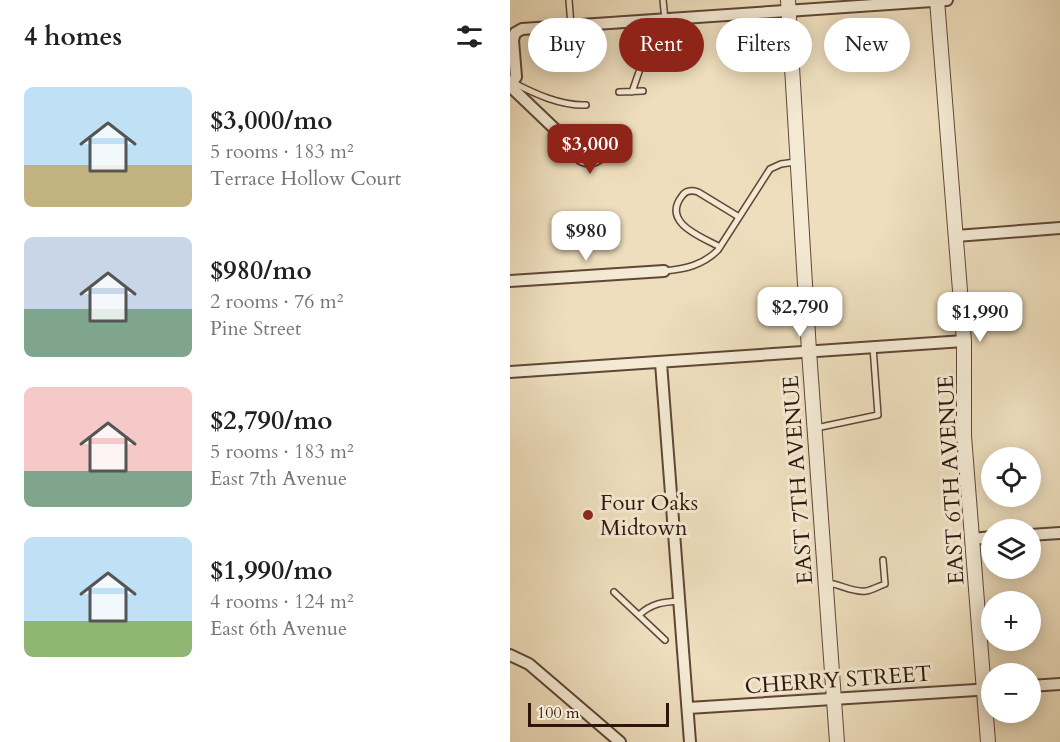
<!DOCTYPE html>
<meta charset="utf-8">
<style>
body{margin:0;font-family:Cardo,serif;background:#f2f2f2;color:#202124;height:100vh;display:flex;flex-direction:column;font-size:22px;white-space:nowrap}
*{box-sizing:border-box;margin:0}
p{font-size:20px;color:#757577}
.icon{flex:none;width:33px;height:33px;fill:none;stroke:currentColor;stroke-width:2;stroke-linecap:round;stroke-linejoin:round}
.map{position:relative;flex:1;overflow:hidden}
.side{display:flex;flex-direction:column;background:#fff;width:510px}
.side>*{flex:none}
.top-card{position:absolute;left:18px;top:18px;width:441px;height:54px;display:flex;gap:12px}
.buttons{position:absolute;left:471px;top:447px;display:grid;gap:12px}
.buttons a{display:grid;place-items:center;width:60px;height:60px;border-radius:50%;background:#fff;box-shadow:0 3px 15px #0003;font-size:30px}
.scale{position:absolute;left:18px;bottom:15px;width:141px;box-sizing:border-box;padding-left:6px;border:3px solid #311409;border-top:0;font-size:16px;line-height:21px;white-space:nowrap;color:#311409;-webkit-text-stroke:4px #f4ead4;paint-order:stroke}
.price{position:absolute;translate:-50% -51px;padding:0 14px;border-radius:12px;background:#fff;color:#222;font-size:20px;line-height:39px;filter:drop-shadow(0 2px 3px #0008)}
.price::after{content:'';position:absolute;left:50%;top:36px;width:18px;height:14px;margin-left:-9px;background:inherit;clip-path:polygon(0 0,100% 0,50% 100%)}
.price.selected{background:#8f2418;color:#fff}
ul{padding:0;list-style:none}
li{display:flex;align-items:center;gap:18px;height:150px;padding:0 24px}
li span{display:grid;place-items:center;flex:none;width:168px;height:120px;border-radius:9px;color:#555}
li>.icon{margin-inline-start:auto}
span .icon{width:72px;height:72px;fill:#fffc;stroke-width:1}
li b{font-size:26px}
h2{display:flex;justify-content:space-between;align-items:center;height:72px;padding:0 24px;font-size:26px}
.chip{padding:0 21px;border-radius:27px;background:#fff;box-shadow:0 3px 15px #0003;font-size:21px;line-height:54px}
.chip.selected{background:#8f2418;color:#fff}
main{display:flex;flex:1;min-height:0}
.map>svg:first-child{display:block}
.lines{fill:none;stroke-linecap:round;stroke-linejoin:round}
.service-casing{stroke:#604636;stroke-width:8}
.minor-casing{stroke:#604636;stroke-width:14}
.tertiary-casing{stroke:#604636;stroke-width:16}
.service{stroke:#f4ead4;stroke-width:5}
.minor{stroke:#f4ead4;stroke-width:10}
.tertiary{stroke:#f4ead4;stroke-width:14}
.poi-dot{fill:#8f2418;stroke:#f4ead4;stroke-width:2}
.labels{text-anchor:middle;stroke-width:6;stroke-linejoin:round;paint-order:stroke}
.street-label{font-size:22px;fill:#311409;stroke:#f4ead4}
.poi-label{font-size:22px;fill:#311409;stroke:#f4ead4;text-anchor:start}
</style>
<main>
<section class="side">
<h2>4 homes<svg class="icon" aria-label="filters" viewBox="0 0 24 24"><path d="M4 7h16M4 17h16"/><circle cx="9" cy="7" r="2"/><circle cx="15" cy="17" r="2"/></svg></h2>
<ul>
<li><span style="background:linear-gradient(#bfe0f5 65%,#c2b280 0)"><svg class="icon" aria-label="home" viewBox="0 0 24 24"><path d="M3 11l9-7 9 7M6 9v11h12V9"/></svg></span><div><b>$3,000/mo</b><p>5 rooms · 183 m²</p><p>Terrace Hollow Court</p></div></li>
<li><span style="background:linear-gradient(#c9d6e8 60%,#7fa58c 0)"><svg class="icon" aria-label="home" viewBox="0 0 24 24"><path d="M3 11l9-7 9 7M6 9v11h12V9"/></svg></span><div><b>$980/mo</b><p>2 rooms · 76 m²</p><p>Pine Street</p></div></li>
<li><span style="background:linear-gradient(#f6c9c9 70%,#7fa58c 0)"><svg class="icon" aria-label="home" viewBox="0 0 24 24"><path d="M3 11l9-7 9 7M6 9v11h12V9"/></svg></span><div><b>$2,790/mo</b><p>5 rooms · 183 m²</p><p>East 7th Avenue</p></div></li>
<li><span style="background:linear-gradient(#bfe0f5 70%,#8fb573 0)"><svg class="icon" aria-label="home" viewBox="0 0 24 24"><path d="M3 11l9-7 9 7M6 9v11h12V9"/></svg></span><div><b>$1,990/mo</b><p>4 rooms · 124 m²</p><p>East 6th Avenue</p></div></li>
</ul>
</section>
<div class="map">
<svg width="550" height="742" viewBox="0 0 550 742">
<rect width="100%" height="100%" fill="#eedebd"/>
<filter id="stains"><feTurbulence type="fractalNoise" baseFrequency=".00333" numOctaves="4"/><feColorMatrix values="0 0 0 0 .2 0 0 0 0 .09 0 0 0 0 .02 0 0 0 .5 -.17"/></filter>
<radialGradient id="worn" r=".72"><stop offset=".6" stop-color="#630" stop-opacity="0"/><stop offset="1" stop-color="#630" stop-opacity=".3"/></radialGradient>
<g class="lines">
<defs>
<path id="service" d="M59,0L61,26
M153,0L155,20
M2,82C25,94 51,106 76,105
M109,92L133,91
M122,92L130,69L127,21
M210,247C192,237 151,223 172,196C176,190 182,190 188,192L229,217
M154,271C176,269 193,265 208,250L260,169L271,164L285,162
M306,428L368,415L363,347
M318,583C330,584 343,593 356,591C362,590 369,586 375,584L373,560
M104,592L155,640
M129,615C142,603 153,602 170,601"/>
<path id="minor" d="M0,85L6,77L3,40L5,33L12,29L437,0
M0,86L48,132L65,142
M64 146a15 15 0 1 1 30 0a15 15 0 1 1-30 0Z
M446,236L550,228
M0,281L154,271
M151,363L180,742
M0,372L454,341
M520,535L550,533
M463,539L482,537
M0,655L19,664L110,742
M520,686L550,684
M178,708L482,689"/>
<path id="tertiary" d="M278,0L299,351L327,742
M427,0L454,341V436L478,742"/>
</defs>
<use href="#service" class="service-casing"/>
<use href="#minor" class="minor-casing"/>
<use href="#tertiary" class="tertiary-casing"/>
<use href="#service" class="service"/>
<use href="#minor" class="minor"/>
<use href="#tertiary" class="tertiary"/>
</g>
<circle class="poi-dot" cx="78" cy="515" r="6"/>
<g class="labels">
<g class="street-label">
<text transform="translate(287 480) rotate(-94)" y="8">EAST 7TH AVENUE</text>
<text transform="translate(440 480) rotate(-93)" y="8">EAST 6TH AVENUE</text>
<text transform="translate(328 679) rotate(-4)" y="8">CHERRY STREET</text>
</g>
<g class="poi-label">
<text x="90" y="510">Four Oaks<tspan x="90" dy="25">Midtown</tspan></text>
</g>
</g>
<rect width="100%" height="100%" filter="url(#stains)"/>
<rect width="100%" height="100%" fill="url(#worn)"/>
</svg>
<div class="buttons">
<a><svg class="icon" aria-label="locate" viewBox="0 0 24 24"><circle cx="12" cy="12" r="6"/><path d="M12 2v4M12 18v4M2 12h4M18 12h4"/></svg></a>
<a><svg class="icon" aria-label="layers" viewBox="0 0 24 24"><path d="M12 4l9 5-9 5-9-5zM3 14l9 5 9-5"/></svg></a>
<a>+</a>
<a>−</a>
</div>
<div class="scale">100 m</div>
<b class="price selected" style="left:80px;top:175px">$3,000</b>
<b class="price" style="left:76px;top:262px">$980</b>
<b class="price" style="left:290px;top:338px">$2,790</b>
<b class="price" style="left:470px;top:343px">$1,990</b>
<div class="top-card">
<a class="chip">Buy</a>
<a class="chip selected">Rent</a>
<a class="chip">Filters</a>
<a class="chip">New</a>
</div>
</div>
</main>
